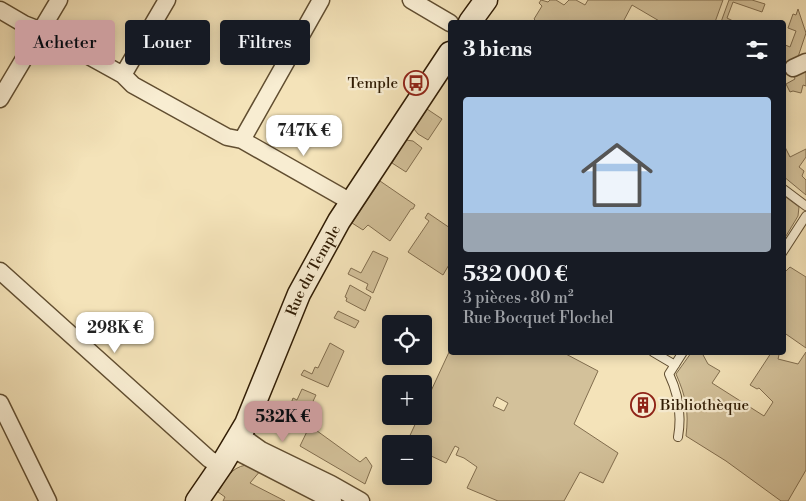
<!DOCTYPE html>
<html lang="fr">
<meta charset="utf-8">
<style>
body{margin:0;font-family:"Libre Bodoni",serif;background:#242831;color:#f1f3f6;height:100vh;display:flex;flex-direction:column;font-size:19px;white-space:nowrap}
*{box-sizing:border-box;margin:0}
p{font-size:16px;color:#9ea1a6}
.icon{flex:none;width:28px;height:28px;fill:none;stroke:currentColor;stroke-width:2;stroke-linecap:round;stroke-linejoin:round}
.map{position:relative;flex:1;overflow:hidden}
.panel{position:absolute;left:448px;top:20px;width:338px;height:335px;display:flex;flex-direction:column;background:#171b24;border-radius:5px;box-shadow:0 2px 12px #0003}
.panel>*{flex:none}
.hud{position:absolute;left:15px;top:20px;width:358px;height:45px;display:flex;gap:10px}
.tools{position:absolute;left:382px;top:315px;display:grid;gap:10px}
.tools a{display:grid;place-items:center;width:50px;height:50px;border-radius:5px;background:#171b24;box-shadow:0 2px 12px #0003;font-size:25px}
.price{position:absolute;translate:-50% -42px;padding:0 11px;border-radius:10px;background:#fff;color:#222;font-size:16px;line-height:32px;filter:drop-shadow(0 1px 2px #0008)}
.price::after{content:'';position:absolute;left:50%;top:30px;width:15px;height:11px;margin-left:-8px;background:inherit;clip-path:polygon(0 0,100% 0,50% 100%)}
.price.selected{background:#c59692;color:#111}
ul{padding:0;list-style:none}
li{display:grid;align-content:center;gap:10px;height:265px;padding:0 15px}
li span{display:grid;place-items:center;height:155px;border-radius:5px;color:#555}
li>.icon{margin-inline-start:auto}
span .icon{width:90px;height:90px;fill:#fffc;stroke-width:1}
li b{font-size:21px}
h2{display:flex;justify-content:space-between;align-items:center;height:60px;padding:0 15px;font-size:21px}
.pill{padding:0 18px;border-radius:5px;background:#171b24;box-shadow:0 2px 12px #0003;font-size:18px;line-height:45px}
.pill.selected{background:#c59692;color:#111}
.map>svg:first-child{display:block}
.green{fill:#d3c19a;stroke:#826e4f;fill-rule:evenodd}
.lines{fill:none;stroke-linecap:round;stroke-linejoin:round}
.lane-casing{stroke:#614e31;stroke-width:10}
.street-casing{stroke:#614e31;stroke-width:19}
.secondary-casing{stroke:#301c04;stroke-width:25}
.lane{stroke:#f8edd2;stroke-width:8}
.street{stroke:#f8edd2;stroke-width:16}
.secondary{stroke:#f8edd2;stroke-width:22}
.labels{text-anchor:middle;stroke-width:4.5;stroke-linejoin:round;paint-order:stroke}
.poi-label{font-size:15px;fill:#301c04;stroke:#f8edd2;text-anchor:end}
.street-label{font-size:15px;fill:#301c04;stroke:#f8edd2}
</style>
<div class="map">
<svg width="806" height="501" viewBox="0 0 806 501">
<rect width="100%" height="100%" fill="#f4e3b9"/>
<filter id="stains"><feTurbulence type="fractalNoise" baseFrequency=".004" numOctaves="4"/><feColorMatrix values="0 0 0 0 .2 0 0 0 0 .09 0 0 0 0 .02 0 0 0 .5 -.17"/></filter>
<radialGradient id="worn" r=".72"><stop offset=".6" stop-color="#630" stop-opacity="0"/><stop offset="1" stop-color="#630" stop-opacity=".3"/></radialGradient>
<path class="green" d="M541,0L548,2L550,0H556L564,5L569,0H576L585,5L588,0H723L715,22H661L632,5L623,22H537L534,19L542,6L539,3Z
M729,0H752L765,4L762,12L733,2L727,18L733,21V22H721Z
M798,9L806,33L797,60L788,65L784,58L783,59V44L790,47L796,31L788,28L793,14L796,15Z
M802,70L806,72V86L803,85L801,93L793,91L790,92L786,84L795,79L793,75Z
M427,109L442,119L428,140L418,134L414,129Z
M406,140L413,141L422,148L406,172L392,163Z
M782,141L790,157L806,149V157L799,167L804,171L802,176L806,180V195L783,176Z
M380,181L415,205L413,209H411L390,241L368,225L363,230L352,223Z
M783,195L799,207L798,216L783,241Z
M428,213L450,228V263L443,275L408,252L429,221L425,218Z
M373,251L388,258L373,293L366,289L368,284L348,274L351,268L361,273Z
M790,267L806,277V348L783,332V274Z
M350,285L371,297L365,311L346,301L347,298L345,297Z
M338,311L359,321L355,328L334,318Z
M330,343L344,351L328,387L301,375L304,370L312,374L315,367L318,368Z
M450,350V352L564,353L598,371L574,424L618,453L603,483L580,472L564,501H498L467,488L477,467L464,458L456,455L459,448L455,446L446,463L429,455L424,465V444H406L419,416H424V406ZM497,397L508,403L504,411L493,406Z
M806,352V470L788,501H781L726,461L686,436C689,411 686,397 676,374L691,353H702L708,364L720,371L712,383L764,416L773,402L759,388L757,389L750,385L771,353H776L779,355L778,359L798,364Z
M302,389L316,395L306,416L289,409L293,398L297,400Z
M313,419L318,421L313,428L360,462L366,457L372,466L365,484L300,446Z
M246,465L261,470L250,483L285,501H223L225,497L218,492C226,479 230,468 246,465Z"/>
<g class="lines">
<defs>
<path id="lane" d="M782,188L806,206
M782,253L806,216
M653,352L675,365
M678,437C682,414 679,395 669,374L683,352"/>
<path id="street" d="M411,0L450,23
M0,10L24,24L47,33L123,75L133,85L227,137L242,140L351,202
M793,68L806,62
M123,75L167,0
M0,99L59,0
M242,140L321,0
M0,271L209,459L221,466
M0,403L48,501
M240,435L261,450L331,484L361,501
M232,449L333,501"/>
<g id="secondary">
<path d="M470,22L486,0"/>
<path id="s1" d="M197,501L221,466L246,424L299,294L339,221L450,53"/>
</g>
</defs>
<use href="#lane" class="lane-casing"/>
<use href="#street" class="street-casing"/>
<use href="#secondary" class="secondary-casing"/>
<use href="#lane" class="lane"/>
<use href="#street" class="street"/>
<use href="#secondary" class="secondary"/>
</g>
<defs>
<symbol id="bus-ring" viewBox="-11 -11 22 22"><circle r="9.5" fill="#f8edd2" stroke="#8f2418" stroke-width="1.5"/><path d="M-5-6H5V4H4V6H2V4H-2V6H-4V4H-5ZM-3.5-4V0h7V-4ZM-3.5 1.2v1.5H-2V1.2ZM2 1.2v1.5H3.5V1.2Z" fill="#8f2418"/></symbol>
<symbol id="building-ring" viewBox="-11 -11 22 22"><circle r="9.5" fill="#f8edd2" stroke="#8f2418" stroke-width="1.5"/><path d="M-4-6H4V6H1V3H-1V6H-4ZM-2.5-4.3h1.7v1.8h-1.7ZM.8-4.3h1.7v1.8H.8ZM-2.5-1h1.7V.8h-1.7ZM.8-1h1.7V.8H.8Z" fill="#8f2418"/></symbol>
</defs>
<g fill-rule="evenodd">
<use href="#bus-ring" x="402" y="69" width="28" height="28"/>
<use href="#building-ring" x="629" y="391" width="28" height="28"/>
</g>
<g class="labels">
<g class="poi-label">
<text x="398" y="88">Temple</text>
<text x="660" y="410" text-anchor="start">Bibliothèque</text>
</g>
<g class="street-label">
<text dy="5" stroke="none"><textPath href="#s1" startOffset="259">Rue du Temple</textPath></text>
</g>
</g>
<rect width="100%" height="100%" filter="url(#stains)"/>
<rect width="100%" height="100%" fill="url(#worn)"/>
</svg>
<div class="tools">
<a><svg class="icon" aria-label="locate" viewBox="0 0 24 24"><circle cx="12" cy="12" r="6"/><path d="M12 2v4M12 18v4M2 12h4M18 12h4"/></svg></a>
<a>+</a>
<a>−</a>
</div>
<b class="price" style="left:304px;top:157px">747K €</b>
<b class="price" style="left:115px;top:354px">298K €</b>
<b class="price selected" style="left:283px;top:443px">532K €</b>
<div class="hud">
<a class="pill selected">Acheter</a>
<a class="pill">Louer</a>
<a class="pill">Filtres</a>
</div>
<section class="panel">
<h2>3 biens<svg class="icon" aria-label="filters" viewBox="0 0 24 24"><path d="M4 7h16M4 17h16"/><circle cx="9" cy="7" r="2"/><circle cx="15" cy="17" r="2"/></svg></h2>
<ul>
<li><span style="background:linear-gradient(#a9c7e8 75%,#9aa5b1 0)"><svg class="icon" aria-label="home" viewBox="0 0 24 24"><path d="M3 11l9-7 9 7M6 9v11h12V9"/></svg></span><div><b>532 000 €</b><p>3 pièces · 80 m²</p><p>Rue Bocquet Flochel</p></div></li>
</ul>
</section>
</div>
